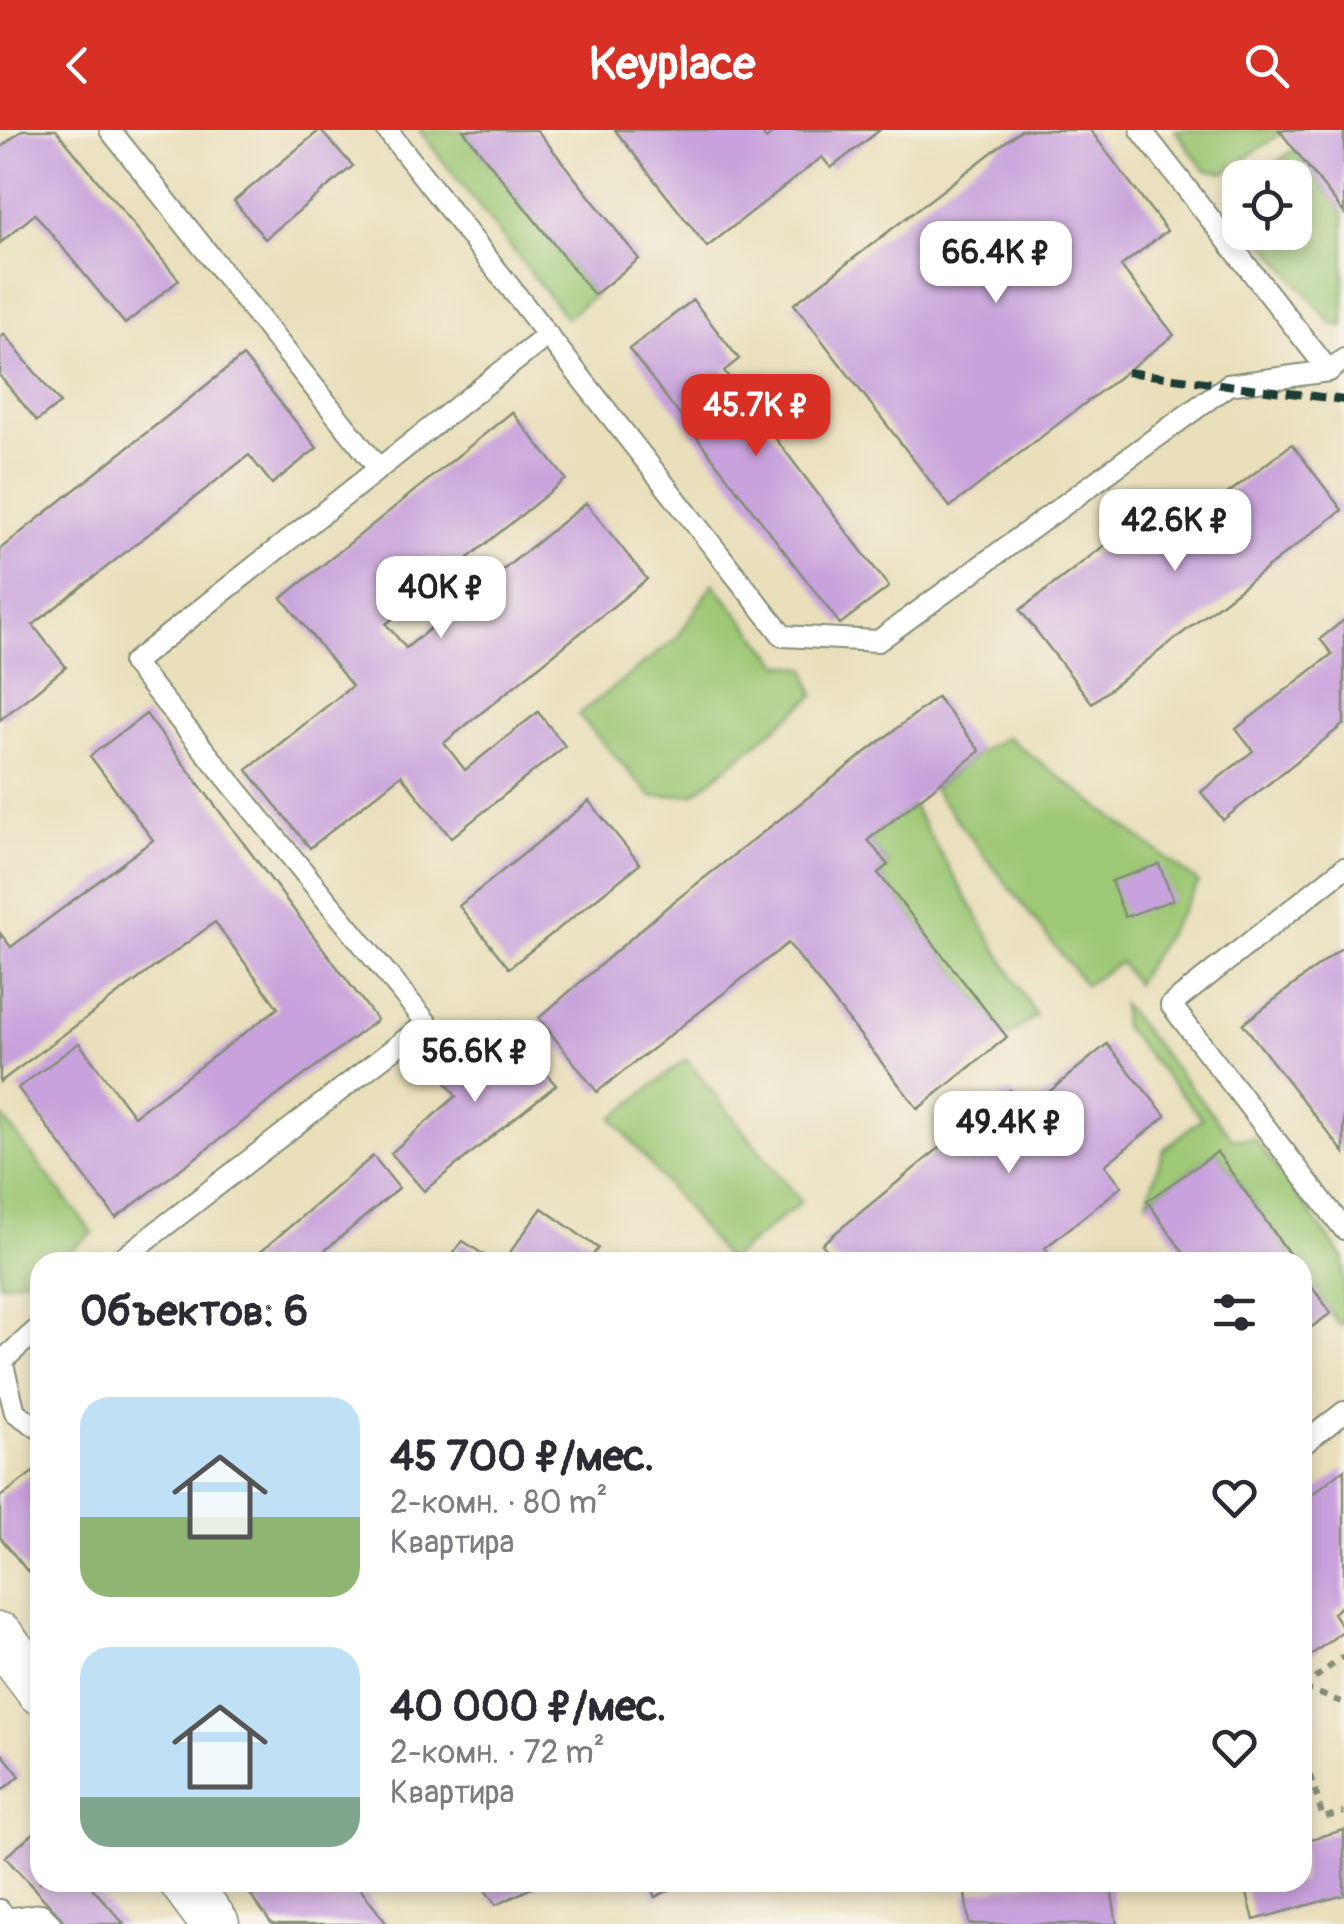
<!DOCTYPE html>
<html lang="ru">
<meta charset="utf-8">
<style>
body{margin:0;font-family:Pangolin,sans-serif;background:#f2f2f3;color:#2b2b33;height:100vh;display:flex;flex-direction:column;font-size:38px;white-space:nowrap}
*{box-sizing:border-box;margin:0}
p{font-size:32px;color:#7c7c81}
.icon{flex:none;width:55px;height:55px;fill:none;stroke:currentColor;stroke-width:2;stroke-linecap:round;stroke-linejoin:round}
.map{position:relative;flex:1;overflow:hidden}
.sheet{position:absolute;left:30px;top:1122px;width:1282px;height:640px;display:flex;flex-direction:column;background:#fff;border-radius:30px;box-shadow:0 5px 15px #0003}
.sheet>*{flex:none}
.fabs{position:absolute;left:1222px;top:30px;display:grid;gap:20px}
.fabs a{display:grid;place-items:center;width:90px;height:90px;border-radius:20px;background:#fff;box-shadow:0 5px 15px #0003;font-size:50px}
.price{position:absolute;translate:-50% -85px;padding:0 22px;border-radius:20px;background:#fff;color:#222;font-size:32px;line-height:65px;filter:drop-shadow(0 2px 5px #0008)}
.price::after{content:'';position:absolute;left:50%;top:60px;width:30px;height:22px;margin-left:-15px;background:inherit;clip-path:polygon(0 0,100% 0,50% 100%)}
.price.selected{background:#d93025;color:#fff}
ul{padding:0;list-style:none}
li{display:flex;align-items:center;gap:30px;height:250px;padding:0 50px}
li span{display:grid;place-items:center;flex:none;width:280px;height:200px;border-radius:30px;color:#555}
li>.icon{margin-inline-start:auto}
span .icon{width:120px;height:120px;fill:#fffc;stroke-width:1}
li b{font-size:42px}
h2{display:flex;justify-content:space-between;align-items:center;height:120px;padding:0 50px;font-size:42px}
header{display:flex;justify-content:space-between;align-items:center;height:130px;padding:0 50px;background:#d93025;color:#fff;font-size:45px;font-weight:700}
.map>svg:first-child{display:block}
.green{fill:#9dc875;stroke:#5e8254;stroke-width:2.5}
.building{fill:#c8a2dc}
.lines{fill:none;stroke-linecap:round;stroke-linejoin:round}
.service-casing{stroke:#848e78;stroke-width:24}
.tertiary-casing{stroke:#848e78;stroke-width:51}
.path{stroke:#848e78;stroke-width:6;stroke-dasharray:8 8;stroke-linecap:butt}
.service{stroke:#fff;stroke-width:20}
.tertiary{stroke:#fff;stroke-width:48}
.rail{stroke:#1f3d34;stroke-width:8;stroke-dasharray:15 8;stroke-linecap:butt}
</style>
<header><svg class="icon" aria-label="back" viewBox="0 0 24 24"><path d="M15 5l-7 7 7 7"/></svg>Keyplace<svg class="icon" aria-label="search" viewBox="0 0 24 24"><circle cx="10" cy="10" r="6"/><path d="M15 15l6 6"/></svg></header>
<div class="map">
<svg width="1344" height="1794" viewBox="0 0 1344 1794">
<rect width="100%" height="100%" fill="#f7f3e8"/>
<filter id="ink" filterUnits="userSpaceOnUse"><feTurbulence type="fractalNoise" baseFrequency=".01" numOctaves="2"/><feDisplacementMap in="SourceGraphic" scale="20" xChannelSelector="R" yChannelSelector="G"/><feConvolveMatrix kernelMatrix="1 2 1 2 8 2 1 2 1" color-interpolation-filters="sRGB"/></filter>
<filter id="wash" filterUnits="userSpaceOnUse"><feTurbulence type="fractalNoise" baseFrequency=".0048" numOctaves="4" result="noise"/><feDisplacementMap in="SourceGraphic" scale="40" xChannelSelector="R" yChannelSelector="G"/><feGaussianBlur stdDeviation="2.25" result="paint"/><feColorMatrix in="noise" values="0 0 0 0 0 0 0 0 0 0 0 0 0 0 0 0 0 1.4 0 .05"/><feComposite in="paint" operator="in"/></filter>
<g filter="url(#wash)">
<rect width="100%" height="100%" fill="#e9dfbb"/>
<path class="green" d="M419,0H463L594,165L566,188Z
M1175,0H1279L1281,3L1225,43L1205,40Z
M1294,19L1344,83V197L1332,194L1257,103L1295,102V48H1257Z
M713,453L780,534L806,538L814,566L694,664L652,667L578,585L678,507Z
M1007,607L1199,753L1135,854L1120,832L1085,855L933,659L980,621Z
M912,675L1036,886L1007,907L878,743L888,735L868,710Z
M1122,874L1232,1008L1255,1009L1344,1129V1195L1338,1194L1303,1143L1302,1132H1295L1217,1022L1147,1071L1163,1020L1202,988L1123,897Z
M686,929L801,1072L728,1131L613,988Z
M0,984L93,1103L55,1132H40L37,1146L0,1154Z"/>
<g id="blocks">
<path class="building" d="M22,0H56L179,150L125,194L35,84L0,113V18Z
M320,0L353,36L265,109L234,71Z
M463,0H537L639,129L594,165Z
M615,0H760L766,9L777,0H880L831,38L822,27L707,117Z
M1021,0H1090L1167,101L1121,136L1174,205L950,377L794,174Z
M1279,0H1344V83L1294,19Z
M693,170L739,229L724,241L889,457L840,494L629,219Z
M4,204L60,273L37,291L0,246V208Z
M243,226L317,318L272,354L249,325L33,495L66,537L0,590V419Z
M512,282L566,349L386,494L406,518L586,373L647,449L444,613L465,640L538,582L565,616L451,708L401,645L310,718L247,640L352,556L282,468Z
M1292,314L1342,380L1092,573L1020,480L1139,389L1160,416Z
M1344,490V594L1223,690L1201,662L1253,621L1236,599L1332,524L1320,509Z
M937,567L980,621L868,710L888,735L878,743L1007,907L918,979L788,813L597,962L539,888L667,777Z
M146,584L377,890L116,1088L18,958L79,913L134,986L278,878L215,792L0,952V803L11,817L153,710L90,626Z
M589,671L640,734L509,838L459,776Z
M1159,734L1173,770L1125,787L1111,751Z
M1344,816V1023L1243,894Z
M501,891L556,955L424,1061L391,1023L456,966L439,943Z
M1107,914L1166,986L1105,1035L1122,1056L1045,1118L1057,1132H837L822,1114L1010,960L1027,980Z
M1217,1022L1295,1132H1190L1147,1071Z
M373,1026L399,1058L311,1132H248Z
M542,1078L598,1118L588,1132H503Z
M463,1111L495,1132H445Z
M1302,1143L1331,1183L1302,1204Z
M1344,1339V1474L1333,1483L1344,1500L1302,1532V1372Z
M33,1342L40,1351V1457L0,1407V1367Z
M0,1621L20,1646L0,1662Z
M1302,1696L1307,1710L1344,1700V1765L1254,1790L1244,1752H1302Z
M40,1698V1752H87L124,1794H67L5,1727Z
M241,1752H355L387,1794H272Z
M479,1752H544L496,1775Z
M648,1752H686L655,1767Z
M1032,1752H1110L1117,1794H969L965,1763Z"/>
</g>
</g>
<g filter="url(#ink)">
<use href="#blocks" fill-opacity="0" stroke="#848e78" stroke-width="2.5"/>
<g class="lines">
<defs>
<path id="service" d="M110,0L379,339
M387,0L783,506L878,511L1228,255L1329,241
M1141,0L1329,241L1344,229
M1344,738L1171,875L1344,1099
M118,1132L427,893L133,533L548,205
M40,1197L2,1231L15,1282L40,1299
M1302,1315L1344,1282
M0,1780L7,1789L41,1784L51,1794"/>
<path id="tertiary" d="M0,1507L40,1560
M184,1752L215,1794"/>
</defs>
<use href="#service" class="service-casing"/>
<use href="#tertiary" class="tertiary-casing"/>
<path class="path" d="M1302,1558L1344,1526
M1304,1558L1344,1573
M1302,1614L1323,1688L1344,1682"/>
<use href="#service" class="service"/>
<use href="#tertiary" class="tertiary"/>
<path class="rail" d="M1127,242L1344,270"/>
</g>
</g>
</svg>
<div class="fabs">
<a><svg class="icon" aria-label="locate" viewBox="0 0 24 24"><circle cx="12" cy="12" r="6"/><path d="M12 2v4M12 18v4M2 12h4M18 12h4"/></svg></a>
</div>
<b class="price" style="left:996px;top:176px">66.4K ₽</b>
<b class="price selected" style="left:756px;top:329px">45.7K ₽</b>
<b class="price" style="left:1175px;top:444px">42.6K ₽</b>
<b class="price" style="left:441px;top:511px">40K ₽</b>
<b class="price" style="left:475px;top:975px">56.6K ₽</b>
<b class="price" style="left:1009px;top:1046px">49.4K ₽</b>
<section class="sheet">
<h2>Объектов: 6<svg class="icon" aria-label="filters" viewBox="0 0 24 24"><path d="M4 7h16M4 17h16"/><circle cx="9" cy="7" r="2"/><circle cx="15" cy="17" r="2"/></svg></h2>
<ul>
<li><span style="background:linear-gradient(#bfe0f5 60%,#8fb573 0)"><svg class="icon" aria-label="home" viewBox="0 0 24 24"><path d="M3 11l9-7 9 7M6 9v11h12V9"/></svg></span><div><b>45 700 ₽/мес.</b><p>2-комн. · 80 m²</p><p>Квартира</p></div><svg class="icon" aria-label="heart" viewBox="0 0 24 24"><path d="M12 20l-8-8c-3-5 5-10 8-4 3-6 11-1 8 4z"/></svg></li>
<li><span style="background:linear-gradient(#bfe0f5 75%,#7fa58c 0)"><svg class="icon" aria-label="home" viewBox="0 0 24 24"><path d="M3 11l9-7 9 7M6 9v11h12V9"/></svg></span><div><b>40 000 ₽/мес.</b><p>2-комн. · 72 m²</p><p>Квартира</p></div><svg class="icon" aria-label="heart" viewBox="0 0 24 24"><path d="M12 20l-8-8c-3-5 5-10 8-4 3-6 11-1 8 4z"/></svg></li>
</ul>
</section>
</div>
